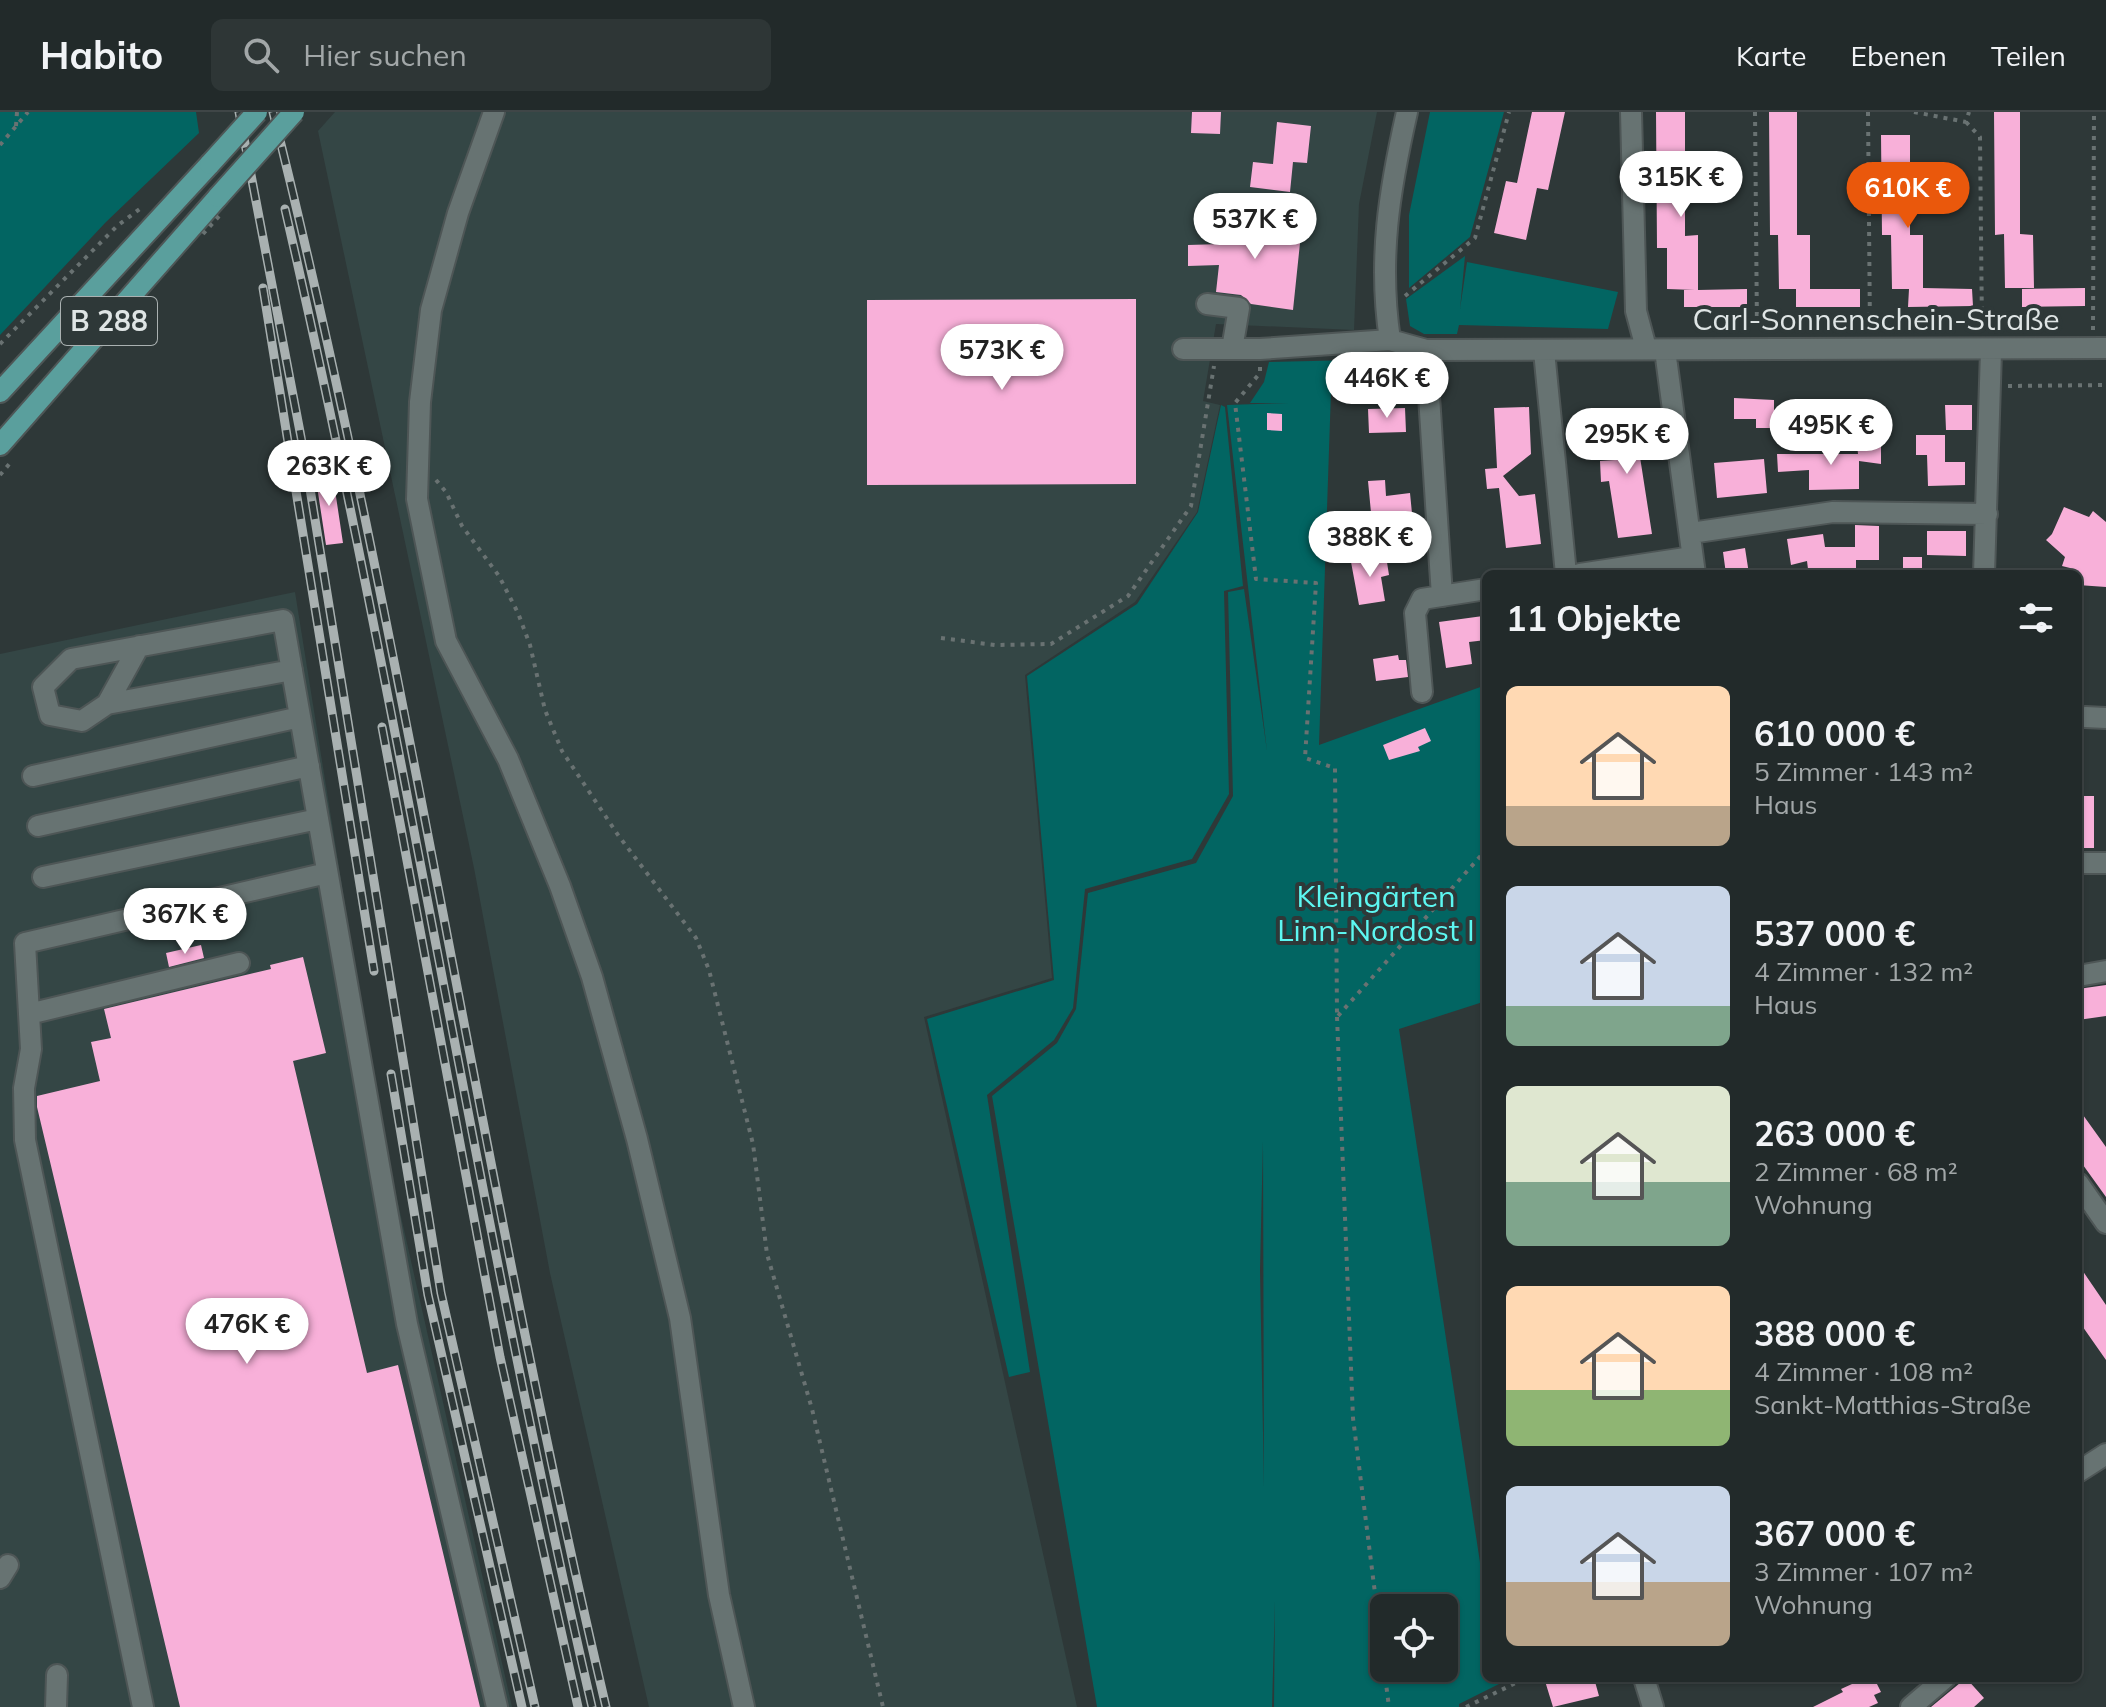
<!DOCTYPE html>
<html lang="de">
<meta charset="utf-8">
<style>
body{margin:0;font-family:Mulish,sans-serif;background:#2e3636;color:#f1f3f6;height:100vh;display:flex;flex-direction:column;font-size:30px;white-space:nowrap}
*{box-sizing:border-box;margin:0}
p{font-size:26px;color:#a2a7a8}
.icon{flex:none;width:44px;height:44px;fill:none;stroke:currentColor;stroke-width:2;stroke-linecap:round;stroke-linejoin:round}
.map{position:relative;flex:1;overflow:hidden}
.sheet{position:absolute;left:1482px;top:458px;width:600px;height:1112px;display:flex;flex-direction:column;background:#222a2a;border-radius:12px;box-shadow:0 2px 6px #0004,0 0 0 2px #3f4647}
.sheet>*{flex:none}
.buttons{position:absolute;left:1370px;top:1482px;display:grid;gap:16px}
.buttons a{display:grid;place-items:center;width:88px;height:88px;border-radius:12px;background:#222a2a;box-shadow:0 2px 6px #0004,0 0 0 2px #3f4647;font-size:40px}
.price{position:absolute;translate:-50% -68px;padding:0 18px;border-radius:28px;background:#fff;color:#222;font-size:26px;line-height:52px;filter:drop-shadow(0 2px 4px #0008)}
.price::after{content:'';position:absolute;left:50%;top:48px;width:24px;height:18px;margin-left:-12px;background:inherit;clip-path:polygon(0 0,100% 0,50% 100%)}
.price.on{background:#ea580c;color:#fff}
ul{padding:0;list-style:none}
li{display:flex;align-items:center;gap:24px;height:200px;padding:0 24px}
li span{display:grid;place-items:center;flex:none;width:224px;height:160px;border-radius:12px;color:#555}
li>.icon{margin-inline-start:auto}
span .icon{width:96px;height:96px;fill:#fffc;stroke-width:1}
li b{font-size:34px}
h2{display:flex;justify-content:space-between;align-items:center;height:96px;padding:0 24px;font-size:34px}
header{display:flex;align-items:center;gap:48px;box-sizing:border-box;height:112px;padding:0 40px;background:#222a2a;border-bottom:2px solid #3f4647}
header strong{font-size:38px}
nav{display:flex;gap:44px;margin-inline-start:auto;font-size:28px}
.search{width:560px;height:72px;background:#2e3636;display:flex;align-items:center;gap:20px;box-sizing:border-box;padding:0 28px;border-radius:12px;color:#a2a7a8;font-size:30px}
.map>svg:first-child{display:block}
.built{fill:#344645}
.green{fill:#026562;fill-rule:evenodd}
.building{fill:#f8b0d9}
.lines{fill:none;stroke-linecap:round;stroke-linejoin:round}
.minor-casing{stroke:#4e5656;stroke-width:24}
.major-casing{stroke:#4e5656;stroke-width:24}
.path{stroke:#697272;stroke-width:4;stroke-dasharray:4 6;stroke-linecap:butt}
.minor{stroke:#677372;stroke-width:20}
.major{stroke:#5a9f9d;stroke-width:20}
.rail-casing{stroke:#a9b1b1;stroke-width:9}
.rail{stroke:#2e3838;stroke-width:6;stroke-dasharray:18;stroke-linecap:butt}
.major-bridge-casing{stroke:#4e5656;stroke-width:24;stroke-linecap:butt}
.path-bridge{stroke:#697272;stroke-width:4;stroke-dasharray:4 6;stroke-linecap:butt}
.major-bridge{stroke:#5a9f9d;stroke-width:20}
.labels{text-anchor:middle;stroke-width:8;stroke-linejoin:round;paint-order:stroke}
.shield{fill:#2e3838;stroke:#aab1b1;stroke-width:2}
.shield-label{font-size:28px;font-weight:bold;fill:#dfe5e5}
.street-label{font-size:30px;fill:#dfe5e5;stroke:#2e3838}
.park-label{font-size:30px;fill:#5cf7f1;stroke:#2e3838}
</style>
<header>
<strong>Habito</strong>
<div class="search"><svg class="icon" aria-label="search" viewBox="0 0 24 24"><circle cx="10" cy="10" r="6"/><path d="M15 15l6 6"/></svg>Hier suchen</div>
<nav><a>Karte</a><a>Ebenen</a><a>Teilen</a></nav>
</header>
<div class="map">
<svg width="2106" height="1595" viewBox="0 0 2106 1595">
<rect width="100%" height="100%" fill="#2e3838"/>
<path class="built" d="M335,0H1377L1359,92L1354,218L1216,212L1203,289L1220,293L1197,400L1135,490L1025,563L1052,866L924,905L1077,1595H649L550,1161L474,756L318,19Z
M295,480L380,1012L512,1595H0V542Z"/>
<path class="green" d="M0,0H196L199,21L106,110L0,223Z
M1430,0H1504L1470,125L1409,176V103Z
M1465,144L1460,197L1467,150L1618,180L1608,217L1459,213L1457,222H1424L1410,214L1406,187Z
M1354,248L1355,278L1331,279L1319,633L1486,573V889L1399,917L1486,1490V1566H1498L1499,1572L1459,1592V1595H1274L1275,1489L1272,1595H1097L992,984L1057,931L1076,897L1088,781L1196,751L1233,684L1228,480L1244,477L1267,639L1227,293L1289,291H1250L1264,270L1269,250ZM1263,1029L1264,1376L1260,1158ZM1384,1496H1444V1556H1384Z
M1420,248L1422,263L1362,265L1360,249Z
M1221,293L1225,295L1243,474L1224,479L1229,682L1192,747L1085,777L1073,896L1054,928L987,983L1030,1260L1009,1265L927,907L1054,868L1027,564L1137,492L1198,400Z"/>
<path class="building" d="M1192,0H1221L1220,22L1191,21Z
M1532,0H1565L1548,78L1537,76L1526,128L1494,121L1506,69L1517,71Z
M1656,0H1685V124L1698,123V178L1747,177V195H1684V178H1695L1667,177V136H1657Z
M1769,0H1797V123H1810V177H1779L1778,123H1770Z
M1994,0H2020V122L2033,123L2034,176H2005L2004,122L1995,123Z
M1277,10L1311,14L1307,51L1293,50L1290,80L1250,75L1253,50L1273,52Z
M1881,23H1910V123H1923V176L1972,177L1973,194L1908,195L1909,177H1892L1891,123H1882Z
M1224,105L1302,112L1293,198L1251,192L1241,183L1216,180L1219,153L1188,154V133L1221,132Z
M2085,176V194L2022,195V177Z
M1796,177H1860V195H1796Z
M1136,187V372L867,373V188Z
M1734,286L1774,288V316H1756V307H1734Z
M1945,293H1972V318H1946Z
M1529,295L1531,342L1503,364L1519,384L1535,382L1541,432L1506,436L1499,376L1487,377L1485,357L1497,356L1494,296Z
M1405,296L1406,320L1369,321L1368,297Z
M1639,296L1640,345L1652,422L1618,426L1609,369L1601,370L1600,349L1615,348L1610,298Z
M1267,301L1282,302V319L1267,318Z
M1916,323H1945V350H1965V373L1928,374L1927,343H1916Z
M1857,332H1881V352L1859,349V377L1809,378V358L1778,360L1777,342H1858Z
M1764,347L1767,381L1717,386L1714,351Z
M332,358L343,431L326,433L315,361Z
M1385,368L1386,384L1410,381L1416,442L1398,444L1395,409L1372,411L1368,369Z
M2064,395L2089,405L2093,399L2106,410V475L2078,473V462H2068L2070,456L2062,454L2065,445L2046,428L2052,422Z
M1855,413L1879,414V448H1856V457H1808L1807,449L1791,453L1787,427L1823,422L1825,435H1855Z
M1927,419H1966V444L1927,443Z
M1745,436L1749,462H1726L1723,440Z
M1386,444L1389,463L1381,465L1385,489L1359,493L1351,450Z
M1903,445H1922V462H1903Z
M1483,504L1486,528L1469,530L1472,552L1446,556L1439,510Z
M1398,543L1399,548H1406L1408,565L1376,569L1373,547Z
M1425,616L1431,629L1418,635L1420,639L1389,648L1383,633Z
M2078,684H2094V736H2078Z
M201,833L204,846L169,855L166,841Z
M303,845L326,941L293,949L367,1261L398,1253L480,1595H180L37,995V984L100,969L91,930L111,926L104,897L271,857L270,853Z
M2106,873V904L2078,908V877Z
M2078,996L2106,1035V1085L2078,1046Z
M2078,1152L2106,1193V1248L2078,1208Z
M1555,1566H1594L1599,1584L1553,1595L1545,1569Z
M1849,1566H1874L1881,1580L1874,1583L1878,1591L1869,1595H1813L1843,1580L1841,1577L1852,1572Z
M1966,1566L1984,1586L1974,1595H1931Z"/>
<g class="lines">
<defs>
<path id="minor" d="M494,0L458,101L431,198L420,290L417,387L446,529L508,647L560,774L592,865L637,1027L680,1206L719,1483L744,1595
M1631,0L1636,199L1646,236
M1207,192L1239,196L1232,237
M1390,228C1378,148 1389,79 1407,0
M1183,237H1260L1390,228L1426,238L2106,236
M1426,238L1442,484
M1665,238L1695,462
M1544,239L1566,462
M1691,421L1833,400L1987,402
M1580,462L1692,445
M1984,462L1991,239
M139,534L107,592L82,609L50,603L43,575L71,547L283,508L407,1212L497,1595
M1422,580L1415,501L1422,487L1486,477
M107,592L292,558
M2085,605L2106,606
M33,664L300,605
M38,714L309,654
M2078,751H2106
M43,765L318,707
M2078,864L2106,859
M29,902L239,851
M2078,1071L2106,1111
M2078,1360L2106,1342
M0,1466L8,1453
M1644,1566L1653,1595
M56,1595L57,1563
M143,1595L25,1028L24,976L31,937L25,831L327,761
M1911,1595L1945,1566"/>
<path id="major" d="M0,280L210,52
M0,333L218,85"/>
</defs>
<use href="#minor" class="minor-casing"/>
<use href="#major" class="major-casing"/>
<path class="path" d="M1755,0L1757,217
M1868,0L1870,220
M1914,0L1966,10L1969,0
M1966,10L1980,25L1982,218
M16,14L17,0
M0,33L28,0
M1405,184L1475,126L1509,0
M2093,218L2094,0
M0,232L117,114L141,96
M1260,255V261L1235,291L1256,467L1316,471L1305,646L1335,656L1337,905L1486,738
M2008,274L2106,273
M0,363L11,350
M436,368L446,380L462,414L499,464L518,501L530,533L545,598L562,639L618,723L696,826L709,858L753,1032L767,1142L812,1297L883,1595
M941,526L995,533L1051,532L1128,484L1191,394L1214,254
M1337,905L1353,1306L1384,1553
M1384,1556L1389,1595
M1466,1595L1526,1566"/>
<use href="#minor" class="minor"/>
<use href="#major" class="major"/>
<defs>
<path id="rail" d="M239,0L305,346L441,1181L535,1595
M273,0C405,527 481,1066 606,1595
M285,97C400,594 477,1098 592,1595
M263,176L374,859
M382,615L500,1245L578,1595
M391,962L428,1183L522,1595"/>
</defs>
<use href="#rail" class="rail-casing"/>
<use href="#rail" class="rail"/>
<defs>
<path id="major-bridge" d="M210,52L257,0
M218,85L294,0"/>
</defs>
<use href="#major-bridge" class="major-bridge-casing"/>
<path class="path-bridge" d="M203,122L220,103"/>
<use href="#major-bridge" class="major-bridge"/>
</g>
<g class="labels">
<rect class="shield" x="61" y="185" width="96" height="48" rx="6"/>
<g class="shield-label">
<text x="109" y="219">B 288</text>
</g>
<g class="street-label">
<text x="1876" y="218">Carl-Sonnenschein-Straße</text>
</g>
<g class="park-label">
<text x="1376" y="795">Kleingärten<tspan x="1376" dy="34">Linn-Nordost I</tspan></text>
</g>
</g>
</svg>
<div class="buttons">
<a><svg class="icon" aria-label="locate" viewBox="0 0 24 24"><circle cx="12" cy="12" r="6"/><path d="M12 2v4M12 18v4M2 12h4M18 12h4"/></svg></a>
</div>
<b class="price" style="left:1681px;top:107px">315K €</b>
<b class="price on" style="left:1908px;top:118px">610K €</b>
<b class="price" style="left:1255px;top:149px">537K €</b>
<b class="price" style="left:1002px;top:280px">573K €</b>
<b class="price" style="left:1387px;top:308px">446K €</b>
<b class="price" style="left:1831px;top:355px">495K €</b>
<b class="price" style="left:1627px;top:364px">295K €</b>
<b class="price" style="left:329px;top:396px">263K €</b>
<b class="price" style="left:1370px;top:467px">388K €</b>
<b class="price" style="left:185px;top:844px">367K €</b>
<b class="price" style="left:247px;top:1254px">476K €</b>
<section class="sheet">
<h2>11 Objekte<svg class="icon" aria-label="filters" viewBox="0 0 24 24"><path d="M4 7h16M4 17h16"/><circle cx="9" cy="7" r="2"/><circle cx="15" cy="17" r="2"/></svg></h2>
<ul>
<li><span style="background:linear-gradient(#ffd9b3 75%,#b9a48a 0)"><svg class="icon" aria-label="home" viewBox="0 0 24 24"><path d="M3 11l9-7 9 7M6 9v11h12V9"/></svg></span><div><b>610 000 €</b><p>5 Zimmer · 143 m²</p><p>Haus</p></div></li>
<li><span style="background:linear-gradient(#c9d6e8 75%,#7fa58c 0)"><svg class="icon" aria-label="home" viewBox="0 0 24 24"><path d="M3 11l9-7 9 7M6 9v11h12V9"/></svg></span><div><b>537 000 €</b><p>4 Zimmer · 132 m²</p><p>Haus</p></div></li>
<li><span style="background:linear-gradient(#dfe7d0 60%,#7fa58c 0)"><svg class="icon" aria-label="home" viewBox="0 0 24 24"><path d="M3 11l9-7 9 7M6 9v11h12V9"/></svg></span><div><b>263 000 €</b><p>2 Zimmer · 68 m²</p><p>Wohnung</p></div></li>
<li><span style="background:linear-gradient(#ffd9b3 65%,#8fb573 0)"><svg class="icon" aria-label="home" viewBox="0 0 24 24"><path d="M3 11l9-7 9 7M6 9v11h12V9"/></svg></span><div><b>388 000 €</b><p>4 Zimmer · 108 m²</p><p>Sankt-Matthias-Straße</p></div></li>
<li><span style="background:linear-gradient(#c9d6e8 60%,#b9a48a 0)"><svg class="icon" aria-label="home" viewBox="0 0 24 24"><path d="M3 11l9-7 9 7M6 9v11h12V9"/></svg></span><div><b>367 000 €</b><p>3 Zimmer · 107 m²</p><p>Wohnung</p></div></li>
</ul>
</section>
</div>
